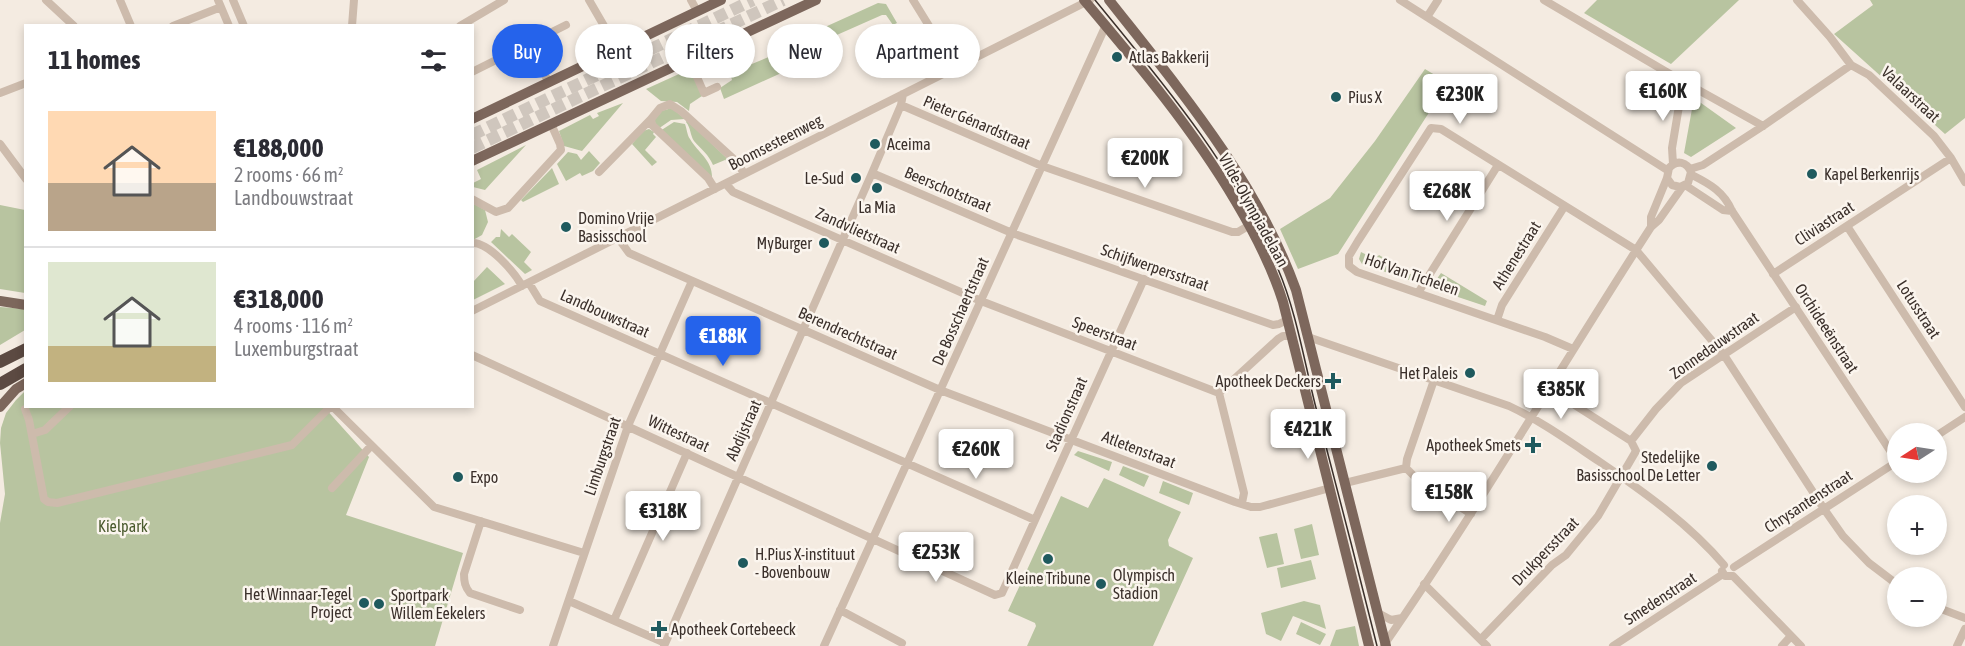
<!DOCTYPE html>
<meta charset="utf-8">
<style>
body{margin:0;font-family:"Asap Condensed",sans-serif;background:#f7f7f7;color:#2b2b33;height:100vh;display:flex;flex-direction:column;font-size:22px;white-space:nowrap}
*{box-sizing:border-box;margin:0}
p{font-size:20px;color:#7c7c81}
.icon{flex:none;width:33px;height:33px;fill:none;stroke:currentColor;stroke-width:2;stroke-linecap:round;stroke-linejoin:round}
.map{position:relative;flex:1;overflow:hidden}
.sheet{position:absolute;left:24px;top:24px;width:450px;height:384px;display:flex;flex-direction:column;background:#fff;border-radius:0px;box-shadow:0 3px 9px #0003}
.sheet>*{flex:none}
.hud{position:absolute;left:492px;top:24px;width:570px;height:54px;display:flex;gap:12px}
.needle{width:39px;rotate:258deg}
.controls{position:absolute;left:1887px;top:423px;display:grid;gap:12px}
.controls a{display:grid;place-items:center;width:60px;height:60px;border-radius:50%;background:#fff;box-shadow:0 3px 9px #0003;font-size:30px}
.price{position:absolute;translate:-50% -51px;padding:0 14px;border-radius:6px;background:#fff;color:#222;font-size:20px;line-height:39px;filter:drop-shadow(0 2px 3px #0008)}
.price::after{content:'';position:absolute;left:50%;top:36px;width:18px;height:14px;margin-left:-9px;background:inherit;clip-path:polygon(0 0,100% 0,50% 100%)}
.price.active{background:#2563eb;color:#fff}
ul{padding:0;list-style:none}
li{display:flex;align-items:center;gap:18px;height:150px;padding:0 24px}
li+li{border-top:2px solid #e1e1e2}
li span{display:grid;place-items:center;flex:none;width:168px;height:120px;border-radius:0px;color:#555}
li>.icon{margin-inline-start:auto}
span .icon{width:72px;height:72px;fill:#fffc;stroke-width:1}
li b{font-size:26px}
h2{display:flex;justify-content:space-between;align-items:center;height:72px;padding:0 24px;font-size:26px}
.chip{padding:0 21px;border-radius:27px;background:#fff;box-shadow:0 3px 9px #0003;font-size:21px;line-height:54px}
.chip.active{background:#2563eb;color:#fff}
.map>svg:first-child{display:block}
.green{fill:#b8c4a0}
.lines{fill:none;stroke-linecap:round;stroke-linejoin:round}
.highway-tunnel{stroke:#cfc6bd;stroke-width:12;stroke-dasharray:12 6;stroke-linecap:butt}
.minor{stroke:#cdbbac;stroke-width:8}
.major{stroke:#7d675c;stroke-width:10}
.highway{stroke:#5c4a42;stroke-width:12}
.tram{stroke:#3b302b;stroke-width:1.5}
.poi-dot{fill:#1f5a5e;stroke:#fbf5ee;stroke-width:2}
.labels{text-anchor:middle;stroke-width:5;stroke-linejoin:round;paint-order:stroke}
.poi-label{font-size:16px;fill:#3b302b;stroke:#fbf5ee;text-anchor:start}
.street-label{font-size:16px;fill:#3b302b;stroke:#fbf5ee}
.park-label{font-size:16px;fill:#4a5a2e;stroke:#fbf5ee}
</style>
<div class="map">
<svg width="1965" height="646" viewBox="0 0 1965 646">
<rect width="100%" height="100%" fill="#f4ebe1"/>
<path class="green" d="M1597,0H1739L1671,64L1584,13Z
M1870,0H1965V118L1945,134L1834,34L1873,5Z
M878,3L886,4L897,23L893,25L886,15H882L830,38L825,27Z
M819,44L823,52L821,55L724,99L720,88L732,80L730,73L795,46L809,49Z
M690,69L702,96L690,104L689,111L677,102L661,101L646,89Z
M1425,69L1448,83L1338,254L1298,269L1280,229L1330,198L1375,141Z
M1694,98L1736,128L1691,157L1684,153Z
M623,103L582,151L564,146L559,131L590,115L593,119L599,116L597,113Z
M672,108L685,119L671,120L658,129L654,120L661,111Z
M687,120L735,166L725,160L713,165C709,155 701,149 694,141C690,135 691,128 686,122Z
M674,122L685,124C687,129 687,135 690,139C698,153 713,160 712,179L660,131Z
M649,129L654,132L653,134L656,137L645,150L657,162L652,166L632,144L643,131Z
M526,145L485,190L473,187V183L481,179L477,170Z
M589,151L600,163L593,171L582,176L580,173L566,181L557,164L568,152L577,154L581,160Z
M552,168L559,184L523,202L521,200Z
M472,203L485,210L488,222L482,235L473,240Z
M0,205L25,210V293L0,289Z
M501,229L509,237L512,234L531,252L524,262L532,270L525,274L491,242L496,237H500Z
M1361,252L1375,259L1379,255L1412,275L1409,280L1362,264L1359,259Z
M487,267L505,284L473,300V282Z
M1441,273L1487,301L1485,306L1437,290L1434,283Z
M0,307L26,309L25,330L0,345Z
M25,391L26,406L324,407L369,457L346,515L463,553L435,646H0V523L5,494L0,443L1,428L6,413L16,400Z
M1078,451L1112,462L1109,471L1074,455Z
M1123,466L1149,476L1144,487L1119,475Z
M1104,478L1181,512L1168,540L1169,546L1193,558L1153,646H1027L1036,626L1035,623L1008,611L1061,496L1088,508Z
M1163,481L1193,493L1189,505L1159,493Z
M1312,524L1319,555L1301,559L1294,529Z
M1277,533L1284,564L1267,568L1259,537Z
M1311,560L1316,579L1281,588L1277,568Z
M1304,601L1320,605L1326,629L1293,616L1281,641L1266,634L1261,613Z
M1301,622L1326,634L1320,645L1296,634Z
M1355,626L1359,646H1330L1336,630Z"/>
<g class="lines">
<path class="highway-tunnel" d="M472,135L753,0
M472,148L783,0"/>
<path class="minor" d="M46,0L74,26
M120,0L131,26
M218,0L229,26
M233,0L244,26
M589,0L618,50
M691,0L697,11
M913,0L955,68
M1400,0L1667,170
M1544,0L1675,77L1763,126
M1797,0L1830,37L1851,65L1869,75L1934,136L1951,158L1965,182
M1427,17L1438,0
M173,26L221,7
M352,26L354,0
M460,26L504,0
M529,44L549,83
M689,59L704,93L717,87
M521,62L535,54
M472,72L566,25
M0,93L26,83
M901,105L1042,166L1232,232H1238L1250,225
M0,144L26,179
M1673,164L1672,148L1683,82
M1690,169L1703,165L1763,126L1851,65
M599,172L651,119
M872,173L1012,233L1273,325L1279,324L1287,320
M1692,175C1710,184 1724,192 1732,211L1897,461
M726,184L733,192L981,301L1219,393
M1685,185L1723,210L1732,211
M715,189L708,178L652,125L651,119L660,108L670,104L681,111L738,163L744,174
M472,199L496,212L508,208L561,150L560,144L551,124
M1847,226L1965,407
M1651,227V217L1667,178L1669,168C1677,159 1687,162 1691,172L1688,183L1680,187L1672,185L1667,178
M618,238L629,253L940,390L1235,502L1251,507H1260L1330,488
M472,243C489,242 515,273 522,286
M1773,274L1951,158
M529,283L540,301L1035,520
M1418,293L1498,165
M472,311L1090,0
M1497,320L1502,305L1564,207
M1308,337L1509,406C1541,421 1570,442 1600,462C1644,492 1689,524 1724,565
M1573,349L1545,337L1357,272L1349,266V256L1358,241L1431,128L1441,129L1636,250L1724,355L1824,509L1843,536L1869,563L1898,585
M472,355L995,595L1002,593L1144,279
M1434,380L1407,459L1406,468L1416,478L1471,514
M332,406L434,507L584,553
M25,409L29,420L44,499L48,502L57,503L292,445L331,406
M32,434L45,430L70,406
M1936,436L1965,417
M1631,441L1656,409L1681,383L1796,307
M1345,483L1406,468
M332,488L371,446
M1242,503L1244,493L1219,393L1278,339L1283,336H1291
M481,521L464,574C464,582 465,587 470,593L520,610
M1734,567L1898,461
M1722,571L1725,576H1733L1801,646
M1424,584L1487,646
M569,601L665,643
M1936,607L1965,618
M840,610L902,643
M1378,613L1391,620L1402,618
M614,620L687,453
M1481,639L1552,565L1566,555L1598,516L1636,451L1631,441L1548,388
M1384,645C1478,509 1561,366 1651,227L1659,220L1683,186
M553,646L628,426L692,281
M664,646L872,173L901,105L903,94
M824,646L1106,25
M1613,646L1723,574
M1782,646L1791,636
M1957,646L1965,629"/>
<path class="major" d="M1084,0C1139,65 1193,129 1236,202C1255,234 1272,267 1283,302L1369,646
M1109,0C1180,90 1257,181 1296,290L1386,646
M472,119L721,0
M472,161L816,0
M0,301L26,305
M0,407L16,389L26,383"/>
<path class="highway" d="M0,362L26,349
M0,384L26,369"/>
<path class="tram" d="M1095,0C1164,84 1235,168 1278,269C1296,311 1304,360 1315,404C1336,485 1357,565 1377,646"/>
</g>
<g class="poi-dot">
<circle cx="1117" cy="57" r="6"/>
<circle cx="1336" cy="97" r="6"/>
<circle cx="875" cy="144" r="6"/>
<circle cx="1812" cy="174" r="6"/>
<circle cx="856" cy="178" r="6"/>
<circle cx="877" cy="188" r="6"/>
<circle cx="566" cy="227" r="6"/>
<circle cx="824" cy="243" r="6"/>
<circle cx="1470" cy="373" r="6"/>
<path d="M1330 372h6v6h6v6h-6v6h-6v-6h-6v-6h6z"/>
<path d="M1530 436h6v6h6v6h-6v6h-6v-6h-6v-6h6z"/>
<circle cx="1712" cy="466" r="6"/>
<circle cx="458" cy="477" r="6"/>
<circle cx="1048" cy="559" r="6"/>
<circle cx="743" cy="563" r="6"/>
<circle cx="1101" cy="584" r="6"/>
<circle cx="364" cy="603" r="6"/>
<circle cx="379" cy="604" r="6"/>
<path d="M656 620h6v6h6v6h-6v6h-6v-6h-6v-6h6z"/>
</g>
<g class="labels">
<g class="poi-label">
<text x="1129" y="63">Atlas Bakkerij</text>
<text x="1348" y="103">Pius X</text>
<text x="887" y="150">Aceima</text>
<text x="1824" y="180">Kapel Berkenrijs</text>
<text x="844" y="184" text-anchor="end">Le-Sud</text>
<text x="877" y="213" text-anchor="middle">La Mia</text>
<text x="578" y="224">Domino Vrije<tspan x="578" dy="18">Basisschool</tspan></text>
<text x="812" y="249" text-anchor="end">MyBurger</text>
<text x="1458" y="379" text-anchor="end">Het Paleis</text>
<text x="1321" y="387" text-anchor="end">Apotheek Deckers</text>
<text x="1521" y="451" text-anchor="end">Apotheek Smets</text>
<text x="1700" y="463" text-anchor="end">Stedelijke<tspan x="1700" dy="18">Basisschool De Letter</tspan></text>
<text x="470" y="483">Expo</text>
<text x="755" y="560">H.Pius X-instituut<tspan x="755" dy="18">- Bovenbouw</tspan></text>
<text x="1113" y="581">Olympisch<tspan x="1113" dy="18">Stadion</tspan></text>
<text x="1048" y="584" text-anchor="middle">Kleine Tribune</text>
<text x="352" y="600" text-anchor="end">Het Winnaar-Tegel<tspan x="352" dy="18">Project</tspan></text>
<text x="391" y="601">Sportpark<tspan x="391" dy="18">Willem Eekelers</tspan></text>
<text x="671" y="635">Apotheek Cortebeeck</text>
</g>
<g class="street-label">
<text transform="translate(1911 94) rotate(43)" y="6">Valaarstraat</text>
<text transform="translate(977 122) rotate(23)" y="6">Pieter Génardstraat</text>
<text transform="translate(775 142) rotate(-27)" y="6">Boomsesteenweg</text>
<text transform="translate(948 189) rotate(23)" y="6">Beerschotstraat</text>
<text transform="translate(1254 210) rotate(61)" y="6">VIIde-Olympiadelaan</text>
<text transform="translate(1824 223) rotate(-33)" y="6">Cliviastraat</text>
<text transform="translate(858 230) rotate(24)" y="6">Zandvlietstraat</text>
<text transform="translate(1516 255) rotate(-58)" y="6">Athenestraat</text>
<text transform="translate(1155 267) rotate(19)" y="6">Schijfwerpersstraat</text>
<text transform="translate(1412 274) rotate(19)" y="6">Hof Van Tichelen</text>
<text transform="translate(1919 309) rotate(57)" y="6">Lotusstraat</text>
<text transform="translate(960 311) rotate(-66)" y="6">De Bosschaertstraat</text>
<text transform="translate(605 313) rotate(24)" y="6">Landbouwstraat</text>
<text transform="translate(1827 328) rotate(57)" y="6">Orchideeënstraat</text>
<text transform="translate(848 333) rotate(24)" y="6">Berendrechtstraat</text>
<text transform="translate(1105 333) rotate(21)" y="6">Speerstraat</text>
<text transform="translate(1714 345) rotate(-35)" y="6">Zonnedauwstraat</text>
<text transform="translate(1066 414) rotate(-66)" y="6">Stadionstraat</text>
<text transform="translate(743 430) rotate(-66)" y="6">Abdijstraat</text>
<text transform="translate(679 433) rotate(25)" y="6">Wittestraat</text>
<text transform="translate(1139 449) rotate(21)" y="6">Atletenstraat</text>
<text transform="translate(602 456) rotate(-71)" y="6">Limburgstraat</text>
<text transform="translate(1808 501) rotate(-33)" y="6">Chrysantenstraat</text>
<text transform="translate(1545 551) rotate(-46)" y="6">Drukpersstraat</text>
<text transform="translate(1660 598) rotate(-33)" y="6">Smedenstraat</text>
</g>
<g class="park-label">
<text x="123" y="532">Kielpark</text>
</g>
</g>
</svg>
<div class="controls">
<a><svg class="needle" viewBox="-14 -14 28 28"><path d="M0-13l5 13h-10z" fill="#e53935"/><path d="M0 13l5-13h-10z" fill="#7c7c81"/></svg></a>
<a>+</a>
<a>−</a>
</div>
<b class="price" style="left:1663px;top:122px">€160K</b>
<b class="price" style="left:1460px;top:125px">€230K</b>
<b class="price" style="left:1145px;top:189px">€200K</b>
<b class="price" style="left:1447px;top:222px">€268K</b>
<b class="price active" style="left:723px;top:367px">€188K</b>
<b class="price" style="left:1561px;top:420px">€385K</b>
<b class="price" style="left:1308px;top:460px">€421K</b>
<b class="price" style="left:976px;top:480px">€260K</b>
<b class="price" style="left:1449px;top:523px">€158K</b>
<b class="price" style="left:663px;top:542px">€318K</b>
<b class="price" style="left:936px;top:583px">€253K</b>
<div class="hud">
<a class="chip active">Buy</a>
<a class="chip">Rent</a>
<a class="chip">Filters</a>
<a class="chip">New</a>
<a class="chip">Apartment</a>
</div>
<section class="sheet">
<h2>11 homes<svg class="icon" aria-label="filters" viewBox="0 0 24 24"><path d="M4 7h16M4 17h16"/><circle cx="9" cy="7" r="2"/><circle cx="15" cy="17" r="2"/></svg></h2>
<ul>
<li><span style="background:linear-gradient(#ffd9b3 60%,#b9a48a 0)"><svg class="icon" aria-label="home" viewBox="0 0 24 24"><path d="M3 11l9-7 9 7M6 9v11h12V9"/></svg></span><div><b>€188,000</b><p>2 rooms · 66 m²</p><p>Landbouwstraat</p></div></li>
<li><span style="background:linear-gradient(#dfe7d0 70%,#c2b280 0)"><svg class="icon" aria-label="home" viewBox="0 0 24 24"><path d="M3 11l9-7 9 7M6 9v11h12V9"/></svg></span><div><b>€318,000</b><p>4 rooms · 116 m²</p><p>Luxemburgstraat</p></div></li>
</ul>
</section>
</div>
